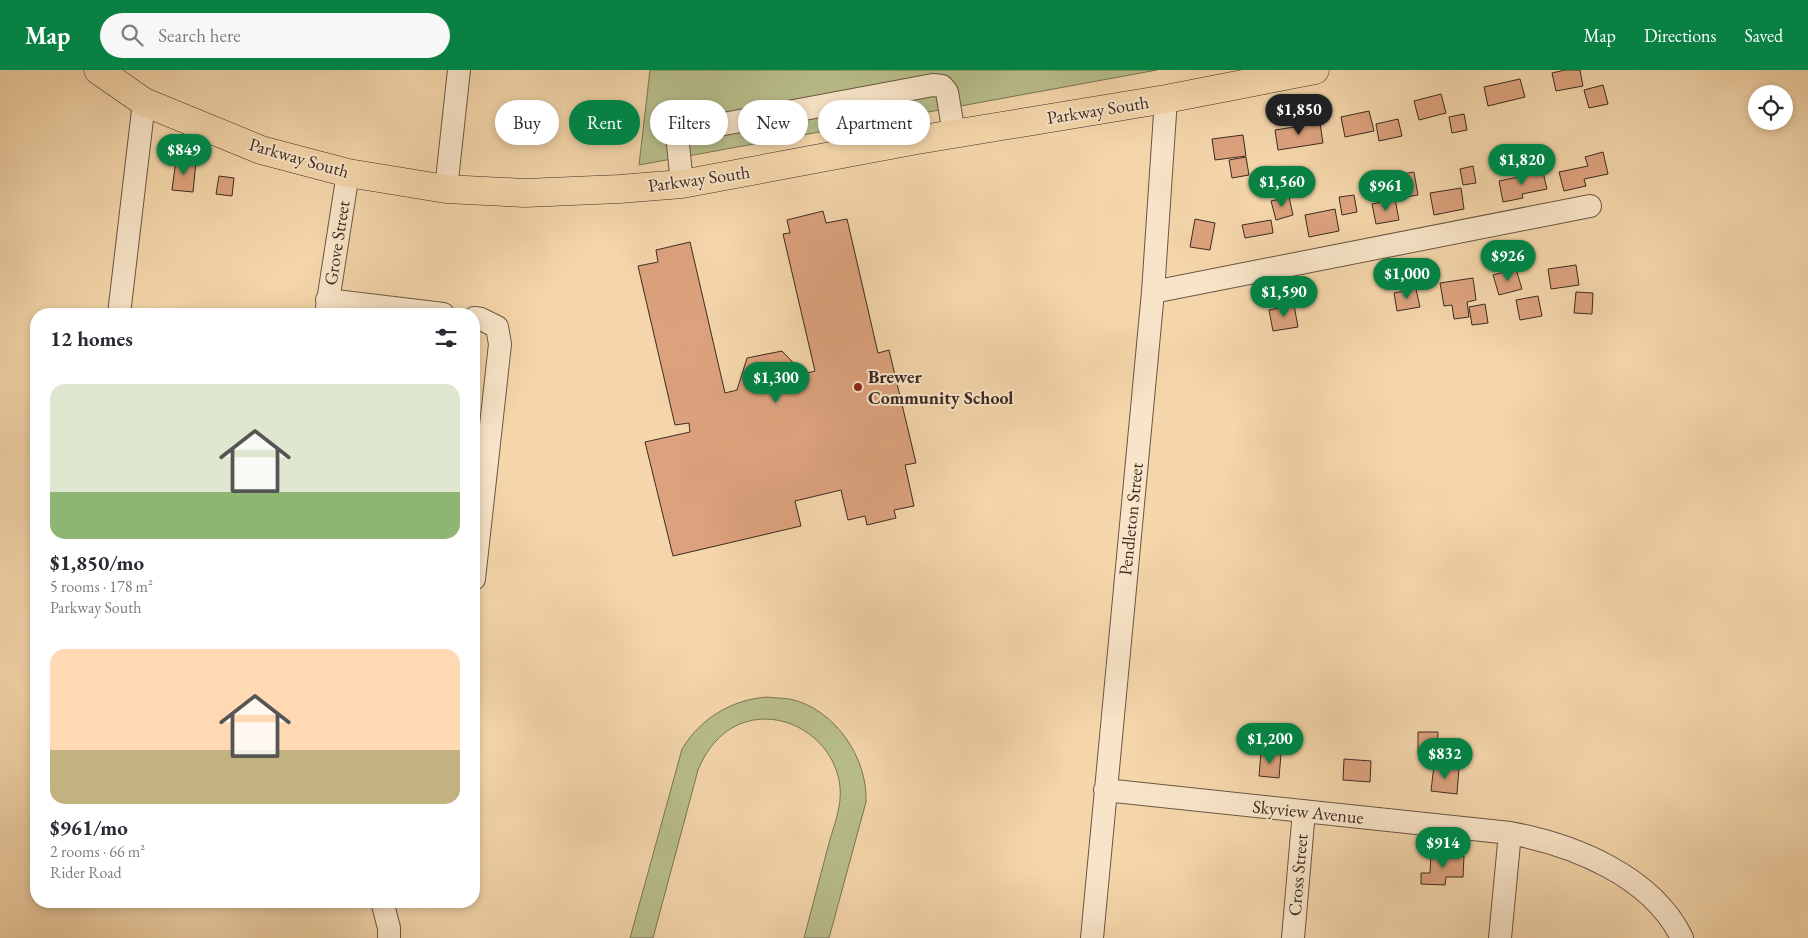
<!DOCTYPE html>
<meta charset="utf-8">
<style>
body{margin:0;font-family:"EB Garamond",serif;background:#f7f7f7;color:#2b2b33;height:100vh;display:flex;flex-direction:column;font-size:19px;white-space:nowrap}
*{box-sizing:border-box;margin:0}
p{font-size:16px;color:#7c7c81}
.icon{flex:none;width:28px;height:28px;fill:none;stroke:currentColor;stroke-width:2;stroke-linecap:round;stroke-linejoin:round}
.map{position:relative;flex:1;overflow:hidden}
.panel{position:absolute;left:30px;top:238px;width:450px;height:600px;display:flex;flex-direction:column;background:#fff;border-radius:20px;box-shadow:0 2px 8px #0003}
.panel>*{flex:none}
.banner{position:absolute;left:495px;top:30px;width:475px;height:45px;display:flex;gap:10px}
.controls{position:absolute;left:1748px;top:15px;display:grid;gap:10px}
.controls a{display:grid;place-items:center;width:45px;height:45px;border-radius:50%;background:#fff;box-shadow:0 2px 8px #0003;font-size:25px}
.price{position:absolute;translate:-50% -42px;padding:0 11px;border-radius:18px;background:#0b8043;color:#fff;font-size:16px;line-height:32px;filter:drop-shadow(0 1px 2px #0008)}
.price::after{content:'';position:absolute;left:50%;top:30px;width:15px;height:11px;margin-left:-8px;background:inherit;clip-path:polygon(0 0,100% 0,50% 100%)}
.price.current{background:#222;color:#fff}
ul{padding:0;list-style:none}
li{display:grid;align-content:center;gap:10px;height:265px;padding:0 20px}
li span{display:grid;place-items:center;height:155px;border-radius:15px;color:#555}
li>.icon{margin-inline-start:auto}
span .icon{width:90px;height:90px;fill:#fffc;stroke-width:1}
li b{font-size:21px}
h2{display:flex;justify-content:space-between;align-items:center;height:60px;padding:0 20px;font-size:21px}
.chip{padding:0 18px;border-radius:22px;background:#fff;box-shadow:0 2px 8px #0003;font-size:18px;line-height:45px}
.chip.current{background:#0b8043;color:#fff}
header{display:flex;align-items:center;gap:30px;box-sizing:border-box;height:70px;padding:0 25px;background:#0b8043;color:#fff}
header strong{font-size:24px}
nav{display:flex;gap:28px;margin-inline-start:auto;font-size:18px}
.search{width:350px;height:45px;background:#f7f7f7;display:flex;align-items:center;gap:12px;box-sizing:border-box;padding:0 18px;border-radius:28px;color:#7c7c81;font-size:19px}
.map>svg:first-child{display:block}
.green{fill:#b8be8b;stroke:#7a7456}
.building{fill:#dca27d;stroke:#3c2b22}
.lines{fill:none;stroke-linecap:round;stroke-linejoin:round}
.minor-casing{stroke:#6a5644;stroke-width:24}
.major-casing{stroke:#3c2b22;stroke-width:29}
.minor{stroke:#f8e4c8;stroke-width:22}
.major{stroke:#f4d6aa;stroke-width:28}
.poi-dot{fill:#8f2418;stroke:#f8e4c8;stroke-width:2}
.labels{text-anchor:middle;stroke-width:4;stroke-linejoin:round;paint-order:stroke}
.street-label{font-size:18px;fill:#3c2b22;stroke:#f8e4c8}
.poi-label{font-size:18px;font-weight:bold;fill:#3c2b22;stroke:#f8e4c8;text-anchor:start}
</style>
<header>
<strong>Map</strong>
<div class="search"><svg class="icon" aria-label="search" viewBox="0 0 24 24"><circle cx="10" cy="10" r="6"/><path d="M15 15l6 6"/></svg>Search here</div>
<nav><a>Map</a><a>Directions</a><a>Saved</a></nav>
</header>
<div class="map">
<svg width="1808" height="868" viewBox="0 0 1808 868">
<rect width="100%" height="100%" fill="#f4d6aa"/>
<filter id="stains"><feTurbulence type="fractalNoise" baseFrequency=".004" numOctaves="4"/><feColorMatrix values="0 0 0 0 .2 0 0 0 0 .09 0 0 0 0 .02 0 0 0 .5 -.17"/></filter>
<radialGradient id="worn" r=".72"><stop offset=".6" stop-color="#630" stop-opacity="0"/><stop offset="1" stop-color="#630" stop-opacity=".3"/></radialGradient>
<path class="green" d="M650,0H1157L639,95Z
M767,627C774,628 782,628 790,629C835,639 868,688 866,732L829,868H804C812,836 821,805 829,773C834,755 842,736 840,717C835,666 776,631 730,659C715,669 705,683 698,700L653,868H630L682,679C701,648 731,630 767,627Z"/>
<path class="building" d="M1565,0H1580L1583,16L1556,21L1552,3Z
M1520,9L1525,27L1488,36L1484,17Z
M1603,15L1608,34L1589,38L1584,20Z
M1441,24L1446,43L1419,50L1414,31Z
M1369,41L1374,61L1345,67L1341,47Z
M1464,44L1467,60L1452,63L1449,47Z
M1398,49L1402,66L1379,71L1376,54Z
M1320,53L1323,73L1278,80L1275,60Z
M1243,65L1246,86L1215,90L1212,69Z
M1603,82L1608,104L1584,109L1586,116L1564,121L1559,102L1588,96L1585,87Z
M1246,87L1249,105L1232,108L1229,90Z
M176,90L196,92L193,122L172,120Z
M1473,96L1476,113L1463,115L1460,99Z
M1414,102L1418,125L1399,128L1396,105Z
M1543,102L1547,119L1522,124L1523,128L1503,132L1499,111Z
M219,106L234,108L232,126L216,124Z
M1461,118L1464,139L1434,145L1430,123Z
M1354,125L1357,142L1342,145L1339,127Z
M1289,127L1293,145L1276,150L1271,131Z
M1395,129L1399,150L1376,154L1372,134Z
M1335,139L1339,161L1309,167L1305,145Z
M823,141L826,153L847,149L878,283L889,280L916,393L905,395L914,436L894,440L896,448L867,455L865,446L848,450L841,420L795,431L801,456L673,486L645,372L690,362L689,353L675,355L638,196L658,192L656,180L690,172L725,323L737,320L747,288L782,281L804,304L815,301L783,164L790,163L787,150Z
M1195,149L1215,153L1210,180L1190,177Z
M1271,150L1273,163L1245,168L1242,155Z
M1576,195L1579,215L1551,219L1548,199Z
M1516,199L1522,219L1499,225L1493,205Z
M1473,208L1476,230L1467,232L1469,247L1454,249L1452,235L1444,236L1440,213Z
M1416,219L1420,237L1397,241L1394,223Z
M1576,222L1593,223L1592,244L1574,243Z
M1538,226L1542,246L1520,250L1516,230Z
M1485,234L1488,253L1472,255L1469,237Z
M1294,235L1298,257L1273,261L1269,240Z
M1418,662H1438L1437,684H1418Z
M1261,683L1281,684L1279,708L1259,706Z
M1344,689L1371,691L1370,712L1343,710Z
M1434,695L1459,698L1457,724L1431,721Z
M1431,784L1464,786L1463,807H1446L1445,815L1421,814V803H1430Z"/>
<g class="lines">
<defs>
<path id="minor" d="M682,114L678,74L679,65L686,61L933,15L942,16L947,22L954,64
M446,119L459,0
M1153,222L1590,136
M327,230L443,244
M119,244L144,32
M326,244L348,103
M474,248L481,249L497,257L500,274L474,509
M1105,720L1510,763C1574,775 1652,806 1682,868
M382,831L389,858V868
M1092,868L1153,222L1166,29
M1293,868L1304,741
M1500,868L1510,763"/>
<path id="major" d="M98,0L144,32L261,80L348,103L446,119L525,123L619,119L682,114L917,70L1166,29L1315,0"/>
</defs>
<use href="#minor" class="minor-casing"/>
<use href="#major" class="major-casing"/>
<use href="#minor" class="minor"/>
<use href="#major" class="major"/>
</g>
<circle class="poi-dot" cx="858" cy="317" r="5"/>
<g class="labels">
<g class="street-label">
<text transform="translate(1098 40) rotate(-9)" y="6">Parkway South</text>
<text transform="translate(299 88) rotate(16)" y="6">Parkway South</text>
<text transform="translate(699 109) rotate(-8)" y="6">Parkway South</text>
<text transform="translate(337 173) rotate(-81)" y="6">Grove Street</text>
<text transform="translate(1131 449) rotate(-84)" y="6">Pendleton Street</text>
<text transform="translate(1308 742) rotate(6)" y="6">Skyview Avenue</text>
<text transform="translate(1298 805) rotate(-85)" y="6">Cross Street</text>
</g>
<g class="poi-label">
<text x="868" y="313">Brewer<tspan x="868" dy="21">Community School</tspan></text>
</g>
</g>
<rect width="100%" height="100%" filter="url(#stains)"/>
<rect width="100%" height="100%" fill="url(#worn)"/>
</svg>
<div class="controls">
<a><svg class="icon" aria-label="locate" viewBox="0 0 24 24"><circle cx="12" cy="12" r="6"/><path d="M12 2v4M12 18v4M2 12h4M18 12h4"/></svg></a>
</div>
<b class="price current" style="left:1299px;top:66px">$1,850</b>
<b class="price" style="left:184px;top:106px">$849</b>
<b class="price" style="left:1522px;top:116px">$1,820</b>
<b class="price" style="left:1282px;top:138px">$1,560</b>
<b class="price" style="left:1386px;top:142px">$961</b>
<b class="price" style="left:1508px;top:212px">$926</b>
<b class="price" style="left:1407px;top:230px">$1,000</b>
<b class="price" style="left:1284px;top:248px">$1,590</b>
<b class="price" style="left:776px;top:334px">$1,300</b>
<b class="price" style="left:1270px;top:695px">$1,200</b>
<b class="price" style="left:1445px;top:710px">$832</b>
<b class="price" style="left:1443px;top:799px">$914</b>
<div class="banner">
<a class="chip">Buy</a>
<a class="chip current">Rent</a>
<a class="chip">Filters</a>
<a class="chip">New</a>
<a class="chip">Apartment</a>
</div>
<section class="panel">
<h2>12 homes<svg class="icon" aria-label="filters" viewBox="0 0 24 24"><path d="M4 7h16M4 17h16"/><circle cx="9" cy="7" r="2"/><circle cx="15" cy="17" r="2"/></svg></h2>
<ul>
<li><span style="background:linear-gradient(#dfe7d0 70%,#8fb573 0)"><svg class="icon" aria-label="home" viewBox="0 0 24 24"><path d="M3 11l9-7 9 7M6 9v11h12V9"/></svg></span><div><b>$1,850/mo</b><p>5 rooms · 178 m²</p><p>Parkway South</p></div></li>
<li><span style="background:linear-gradient(#ffd9b3 65%,#c2b280 0)"><svg class="icon" aria-label="home" viewBox="0 0 24 24"><path d="M3 11l9-7 9 7M6 9v11h12V9"/></svg></span><div><b>$961/mo</b><p>2 rooms · 66 m²</p><p>Rider Road</p></div></li>
</ul>
</section>
</div>
